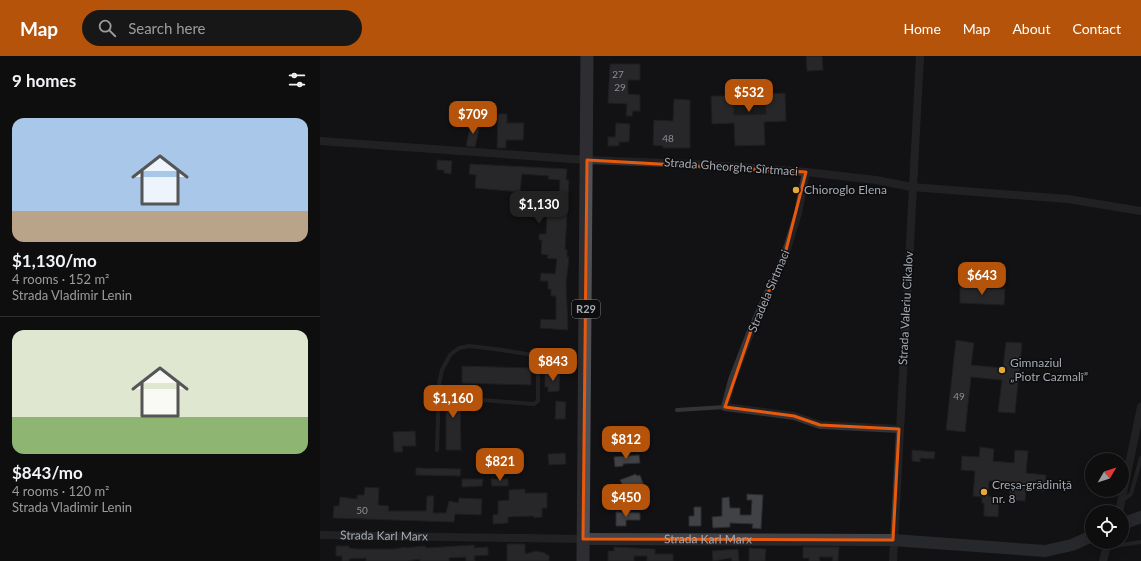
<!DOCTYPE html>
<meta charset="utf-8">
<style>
body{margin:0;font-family:Lato,sans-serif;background:#171718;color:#f1f3f6;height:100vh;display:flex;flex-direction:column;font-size:15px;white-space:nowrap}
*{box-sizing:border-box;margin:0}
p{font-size:13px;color:#9b9c9e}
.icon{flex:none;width:22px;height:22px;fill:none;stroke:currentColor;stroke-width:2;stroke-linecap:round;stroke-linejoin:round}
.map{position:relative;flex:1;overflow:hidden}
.drawer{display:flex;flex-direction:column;background:#0e0e0f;width:320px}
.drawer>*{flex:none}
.needle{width:26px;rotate:51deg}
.buttons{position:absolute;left:765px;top:397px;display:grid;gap:8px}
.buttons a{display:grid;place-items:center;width:44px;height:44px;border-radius:50%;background:#0e0e0f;box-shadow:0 2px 10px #0003,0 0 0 1px #2e2e2f;font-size:20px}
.price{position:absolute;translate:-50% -34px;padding:0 9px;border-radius:8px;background:#b45309;color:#fff;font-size:13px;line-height:26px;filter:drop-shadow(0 1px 2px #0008)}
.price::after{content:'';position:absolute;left:50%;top:24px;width:12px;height:9px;margin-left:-6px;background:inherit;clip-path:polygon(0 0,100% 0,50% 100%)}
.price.on{background:#222;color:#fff}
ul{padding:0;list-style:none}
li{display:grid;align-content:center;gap:8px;height:212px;padding:0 12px}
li+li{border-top:1px solid #2e2e2f}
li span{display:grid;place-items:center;height:124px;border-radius:12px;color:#555}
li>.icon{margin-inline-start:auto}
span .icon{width:72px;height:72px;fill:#fffc;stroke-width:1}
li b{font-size:17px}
h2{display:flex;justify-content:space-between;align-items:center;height:48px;padding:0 12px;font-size:17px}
header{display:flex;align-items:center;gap:24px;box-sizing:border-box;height:56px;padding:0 20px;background:#b45309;color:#fff}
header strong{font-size:19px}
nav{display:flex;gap:22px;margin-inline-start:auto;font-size:14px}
.search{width:280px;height:36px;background:#171718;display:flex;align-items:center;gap:10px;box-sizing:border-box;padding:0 14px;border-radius:22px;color:#9b9c9e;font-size:15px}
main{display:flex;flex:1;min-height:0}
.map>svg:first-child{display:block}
.green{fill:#1f261f}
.building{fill:#414246;stroke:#2c2c2f}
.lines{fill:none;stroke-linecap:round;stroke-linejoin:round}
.lane{stroke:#333438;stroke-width:4}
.street{stroke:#333438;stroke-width:8}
.secondary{stroke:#424348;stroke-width:12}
.primary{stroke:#505157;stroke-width:13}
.marked{fill:none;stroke:#e8590c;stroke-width:3;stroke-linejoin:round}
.poi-dot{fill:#e5a839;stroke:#0d0d0e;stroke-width:1.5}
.labels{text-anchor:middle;stroke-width:3;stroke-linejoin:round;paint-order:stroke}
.number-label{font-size:10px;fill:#8b8f98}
.shield{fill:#0d0d0e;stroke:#777a82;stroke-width:1}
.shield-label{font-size:11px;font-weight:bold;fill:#a4a9b3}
.street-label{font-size:12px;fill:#a4a9b3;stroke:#0d0d0e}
.poi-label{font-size:12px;fill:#a4a9b3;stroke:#0d0d0e;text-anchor:start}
</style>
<header>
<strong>Map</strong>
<div class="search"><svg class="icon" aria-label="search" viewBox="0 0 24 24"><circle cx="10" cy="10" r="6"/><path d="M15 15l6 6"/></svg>Search here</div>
<nav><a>Home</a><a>Map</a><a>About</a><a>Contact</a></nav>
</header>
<main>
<section class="drawer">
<h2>9 homes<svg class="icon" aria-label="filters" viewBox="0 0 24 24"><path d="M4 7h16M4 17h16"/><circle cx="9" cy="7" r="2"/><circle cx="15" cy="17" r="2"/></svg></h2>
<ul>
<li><span style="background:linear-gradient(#a9c7e8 75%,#b9a48a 0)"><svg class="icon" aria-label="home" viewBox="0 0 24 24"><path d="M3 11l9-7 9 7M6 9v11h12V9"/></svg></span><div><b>$1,130/mo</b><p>4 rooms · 152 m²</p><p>Strada Vladimir Lenin</p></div></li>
<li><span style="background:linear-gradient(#dfe7d0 70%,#8fb573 0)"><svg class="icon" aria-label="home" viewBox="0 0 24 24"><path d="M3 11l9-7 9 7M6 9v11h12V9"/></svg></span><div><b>$843/mo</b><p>4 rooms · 120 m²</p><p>Strada Vladimir Lenin</p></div></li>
</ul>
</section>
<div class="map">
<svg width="821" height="505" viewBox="0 0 821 505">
<rect width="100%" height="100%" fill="#121214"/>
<path class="green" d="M445,43L446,58L414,59V45Z"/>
<path class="building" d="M486,0H502L503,14L487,15Z
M290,8H320V24H308V38L320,39V55H313L312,60H306L307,48L288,47Z
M444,28L445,43L414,45V59L446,58L445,38L465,37L466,65L444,66L445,89L415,90L414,67L392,68L391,40H412V29Z
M354,43L370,44V92H343V90L333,89L334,64L353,65Z
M178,58H187V67H204L203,84H186V92H177Z
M151,67L160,69L155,91L146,90Z
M296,67L310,68L309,86H299V90H288V81H295Z
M117,104L132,105L131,118L124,117V114H117Z
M150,108L247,113L246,124H249L245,193L247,194V201H249L246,228L248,274L220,272L221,263L236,264V240H231V233H228V225H220L221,217L235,218L237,203L227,202L228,199L221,198L222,184H219V178H226L227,160H225V151L213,150L214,140L239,142L240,124L228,123L229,120L202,118L200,136L155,132L156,119L149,118Z
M640,231L685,233L684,249L640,247Z
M636,284L654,287L651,309L683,312L686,286L702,287L695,357L678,356L682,324L651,321L645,376L626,374Z
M142,310L211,312V329L142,327Z
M225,317H240L239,335L228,336V331H225Z
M126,331H140L141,394H126Z
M236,345L246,346L245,363H235Z
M95,375L96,390H82L83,396H74L73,376Z
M660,391L674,393L673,405L694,407L695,394L708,395L706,417L726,419L725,435L706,433L705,445L689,444L691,426L669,425L668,440L675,441V445H679L678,461L664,460V447H662V441L653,440L655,415L641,414L642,400L659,401Z
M592,394L615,396L614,403L600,402V406L592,405Z
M245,397L246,408L229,409L228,398Z
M319,399L320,407L303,408V410L295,411L294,401Z
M96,412L141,413L140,420L96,419Z
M316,418L317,420L320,419L329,444L316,448L313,439L301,443L298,434L304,432L300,424Z
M142,423H163L162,430L142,431Z
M171,423H188V430H172Z
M45,431L59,432L58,449L69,450L68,455H106L107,440H114L113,457H126L129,445L138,447L139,442L162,443L161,459L135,458L134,466L13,462L14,450H19L20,441L37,443V439H44Z
M205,433V437H227V452H222V461L214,462L213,460L188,461V467L173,468V459L178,458V445L189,444V434Z
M427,438L443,439L441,473L432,472L433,468L410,467V471L393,472L392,461L402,460V442L409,441L410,452H420V459H431L432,444H427Z
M374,451H381V470H369V460H374Z
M296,456L320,457V464H306V470H296Z
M187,488H205V498L216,495L225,497L229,500V505H187Z
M154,489V492L168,491V499L154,500L155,505H146V501L129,502V505H100V503L87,505H46V502L29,503V505H22V500H16V490H29V492L39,493H74L85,491V492L105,490L106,492Z
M294,491L335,493V498H353V505H327V500H314V505H288V495H294Z
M483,491H519L518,505H512L513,501H499L500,505H489V502H483Z
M429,492L446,493L445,505H429Z
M418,493L419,505H412L411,502L393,505L392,495Z"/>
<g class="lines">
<path class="lane" d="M162,344L214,348L218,345V300
M357,354L405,351
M117,394L119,328L122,314L130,299L139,292L149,290L175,293L263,307
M802,445L811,438L821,402
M787,493L793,490L821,486"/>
<g class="street">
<path d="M0,85L267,104L373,108L486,116L556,124L592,131L748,143L821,155"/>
<path d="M486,116L478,157L464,202L431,275L412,324L405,351L474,360L500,369L579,373"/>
<path d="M799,456L821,351"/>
<path id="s1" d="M0,479L263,483"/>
<path d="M573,505L600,0"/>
<path d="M783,505L788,486"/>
</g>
<g class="secondary">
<path d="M802,468L821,461"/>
<path id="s2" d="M263,483L573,484L725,495L752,489L772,480"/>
</g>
<path class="primary" d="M263,505L267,0"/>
</g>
<path d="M0 0H821V505H0ZM267,104L486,116L464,202L431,275L405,351L474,360L500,369L579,373L573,484L263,483Z" fill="#121214" fill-opacity=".55" fill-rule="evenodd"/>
<path class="marked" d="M267,104L486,116L464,202L431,275L405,351L474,360L500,369L579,373L573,484L263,483Z"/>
<g class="poi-dot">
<circle cx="476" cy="134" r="4"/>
<circle cx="682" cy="314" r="4"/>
<circle cx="664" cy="436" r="4"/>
</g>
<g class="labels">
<g class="number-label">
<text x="298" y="22">27</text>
<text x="300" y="35">29</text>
<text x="348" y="86">48</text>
<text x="639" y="344">49</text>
<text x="42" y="458">50</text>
</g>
<rect class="shield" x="252" y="244" width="28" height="18" rx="3"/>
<g class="shield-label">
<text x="266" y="257">R29</text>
</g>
<g class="street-label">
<text transform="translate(411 111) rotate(4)" y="4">Strada Gheorghe Sîrtmaci</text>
<text transform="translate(449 235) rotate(-67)" y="4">Stradela Sîrtmaci</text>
<text transform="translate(586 252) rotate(-87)" y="4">Strada Valeriu Cikalov</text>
<text dy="4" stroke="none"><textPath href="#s1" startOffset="64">Strada Karl Marx</textPath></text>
<text dy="4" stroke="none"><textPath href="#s2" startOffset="125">Strada Karl Marx</textPath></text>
</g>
<g class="poi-label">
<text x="484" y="138">Chioroglo Elena</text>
<text x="690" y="311">Gimnaziul<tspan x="690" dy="14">„Piotr Cazmalî”</tspan></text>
<text x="672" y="433">Creșa-grădiniță<tspan x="672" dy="14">nr. 8</tspan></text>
</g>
</g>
</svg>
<div class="buttons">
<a><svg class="needle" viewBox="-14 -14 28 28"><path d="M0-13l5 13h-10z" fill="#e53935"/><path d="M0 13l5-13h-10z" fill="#9b9c9e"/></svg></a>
<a><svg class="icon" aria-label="locate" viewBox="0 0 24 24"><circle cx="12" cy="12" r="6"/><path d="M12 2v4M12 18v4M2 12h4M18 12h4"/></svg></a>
</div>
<b class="price" style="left:429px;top:57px">$532</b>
<b class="price" style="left:153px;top:79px">$709</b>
<b class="price on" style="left:219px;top:169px">$1,130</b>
<b class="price" style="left:662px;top:240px">$643</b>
<b class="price" style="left:233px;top:326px">$843</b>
<b class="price" style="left:133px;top:363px">$1,160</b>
<b class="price" style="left:306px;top:404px">$812</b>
<b class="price" style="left:180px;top:426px">$821</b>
<b class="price" style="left:306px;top:462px">$450</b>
</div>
</main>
